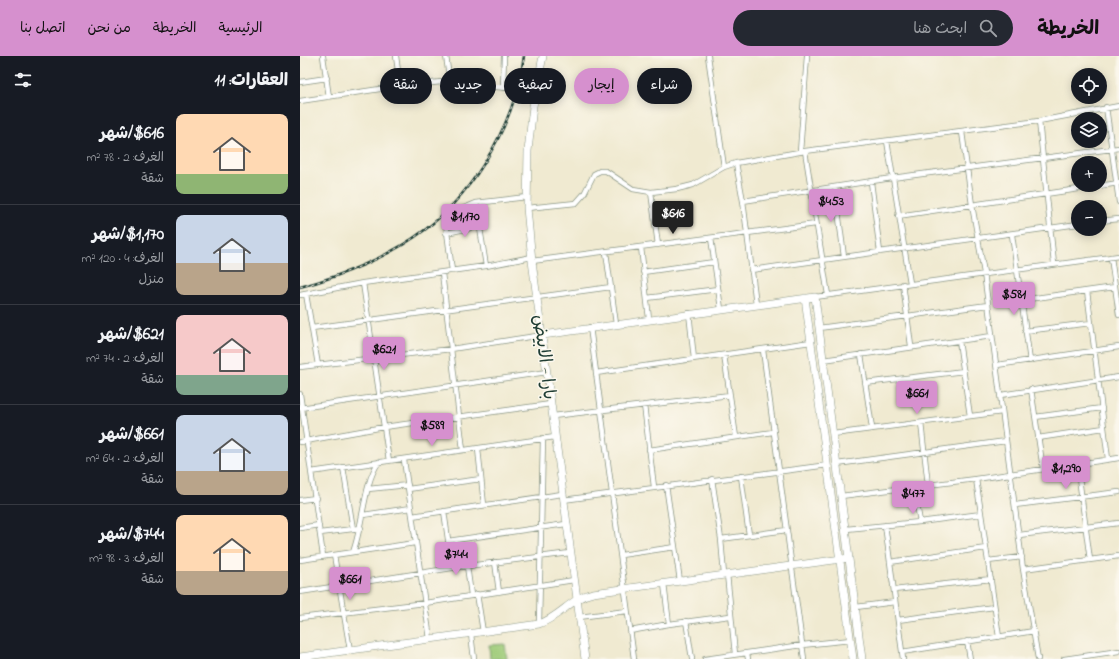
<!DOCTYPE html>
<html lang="ar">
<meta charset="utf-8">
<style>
body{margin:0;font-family:"Indie Flower","Playpen Sans Arabic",sans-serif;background:#242831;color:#f1f3f6;direction:rtl;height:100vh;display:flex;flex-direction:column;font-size:15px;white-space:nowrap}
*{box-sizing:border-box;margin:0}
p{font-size:13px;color:#9ea1a6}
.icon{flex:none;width:22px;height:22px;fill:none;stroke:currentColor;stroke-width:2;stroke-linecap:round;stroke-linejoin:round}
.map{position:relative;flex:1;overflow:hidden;direction:ltr}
.details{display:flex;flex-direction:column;background:#171b24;width:300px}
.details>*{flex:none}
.banner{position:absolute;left:12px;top:12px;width:380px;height:36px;direction:rtl;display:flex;gap:8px}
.tools{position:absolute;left:771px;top:12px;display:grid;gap:8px}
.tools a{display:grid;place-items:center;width:36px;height:36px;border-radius:50%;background:#171b24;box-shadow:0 2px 10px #0003;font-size:20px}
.price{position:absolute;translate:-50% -34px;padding:0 9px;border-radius:4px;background:#d690ce;color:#111;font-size:13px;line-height:26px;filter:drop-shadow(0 1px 2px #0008)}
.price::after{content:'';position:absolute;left:50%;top:24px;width:12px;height:9px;margin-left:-6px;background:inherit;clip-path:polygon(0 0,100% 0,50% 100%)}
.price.selected{background:#222;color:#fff}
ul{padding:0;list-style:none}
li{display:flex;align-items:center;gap:12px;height:100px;padding:0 12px}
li+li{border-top:1px solid #363941}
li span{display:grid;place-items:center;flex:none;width:112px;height:80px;border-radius:8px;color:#555}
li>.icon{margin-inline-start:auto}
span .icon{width:48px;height:48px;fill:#fffc;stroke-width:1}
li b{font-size:17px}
h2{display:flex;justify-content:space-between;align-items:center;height:48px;padding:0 12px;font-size:17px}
.tag{padding:0 14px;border-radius:18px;background:#171b24;box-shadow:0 2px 10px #0003;font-size:14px;line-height:36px}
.tag.selected{background:#d690ce;color:#111}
header{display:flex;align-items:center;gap:24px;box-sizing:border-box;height:56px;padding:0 20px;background:#d690ce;color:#111}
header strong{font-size:19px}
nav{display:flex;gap:22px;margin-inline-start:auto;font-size:14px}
.search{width:280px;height:36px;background:#242831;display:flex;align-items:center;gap:10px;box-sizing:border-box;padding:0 14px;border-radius:22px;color:#9ea1a6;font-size:15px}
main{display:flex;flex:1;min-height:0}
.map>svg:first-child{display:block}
.green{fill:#9ecb78;stroke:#5e8456}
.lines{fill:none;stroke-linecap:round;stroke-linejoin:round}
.street-casing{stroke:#889482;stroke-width:6}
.secondary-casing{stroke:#889482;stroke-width:8}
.primary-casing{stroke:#889482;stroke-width:8}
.street{stroke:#fff;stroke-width:4.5}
.secondary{stroke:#fff;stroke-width:7}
.primary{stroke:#fff;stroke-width:7}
.rail-casing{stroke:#1f3d34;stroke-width:2.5}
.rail{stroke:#fbf7ec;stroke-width:1;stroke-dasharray:3;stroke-linecap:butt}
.labels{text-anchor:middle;stroke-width:3;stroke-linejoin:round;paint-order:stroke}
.street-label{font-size:18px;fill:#1f3d34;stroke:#fbf7ec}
</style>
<header>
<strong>الخريطة</strong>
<div class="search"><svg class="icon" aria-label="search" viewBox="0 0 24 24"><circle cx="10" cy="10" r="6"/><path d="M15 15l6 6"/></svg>ابحث هنا</div>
<nav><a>الرئيسية</a><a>الخريطة</a><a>من نحن</a><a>اتصل بنا</a></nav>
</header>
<main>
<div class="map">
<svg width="819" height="603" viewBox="0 0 819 603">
<rect width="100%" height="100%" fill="#fbf7ec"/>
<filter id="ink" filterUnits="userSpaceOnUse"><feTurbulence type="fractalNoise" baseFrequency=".025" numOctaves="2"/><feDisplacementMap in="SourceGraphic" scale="8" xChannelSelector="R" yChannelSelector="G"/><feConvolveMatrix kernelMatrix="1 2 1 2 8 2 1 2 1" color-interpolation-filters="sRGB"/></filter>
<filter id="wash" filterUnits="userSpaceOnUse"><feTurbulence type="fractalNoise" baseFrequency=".012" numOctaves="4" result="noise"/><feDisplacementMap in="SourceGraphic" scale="16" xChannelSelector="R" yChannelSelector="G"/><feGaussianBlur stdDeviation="0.9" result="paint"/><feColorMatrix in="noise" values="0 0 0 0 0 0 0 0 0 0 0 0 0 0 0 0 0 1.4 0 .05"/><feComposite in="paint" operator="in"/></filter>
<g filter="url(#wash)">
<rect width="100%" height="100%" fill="#f0ead1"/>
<path class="green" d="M205,588L207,603H190L189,589Z"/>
</g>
<g filter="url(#ink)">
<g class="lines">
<defs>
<path id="street" d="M23,0L29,41
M96,0L100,30
M146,0L150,28
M408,0L424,111
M0,26L27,22
M203,32L204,0
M0,45L100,30L142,26L217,33L236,36
M806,51L819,146
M739,65L754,208
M662,76L672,149L684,217L723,513L738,603
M587,85L610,227
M505,95L528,239
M500,96L507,0
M436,107L443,145L456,248
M571,126L580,196
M535,131L544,201
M351,136L358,189
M443,145L592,122L819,92
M176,147L186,210
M227,152L276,147L284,138L294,118L300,115H306L333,133L351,136L377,133L393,129L424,111L436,107L505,95L739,65L819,50
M598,160L819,127
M800,165L819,163
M146,177L180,170
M712,179L730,305
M411,182L421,253
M341,191L349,263
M306,196L316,268
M811,201L819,259
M232,205L516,168
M451,214L778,168
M152,215L145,160L176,147L227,141
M343,216L414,206
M142,217L163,394
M63,227L89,405
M603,228L611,290
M787,235L808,403
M6,238L18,309
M0,239L63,227L186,210L232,201
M515,241L819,200
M347,242L418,233
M721,244L815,231
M389,257L394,303
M290,271L334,603
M12,272L311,231
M519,272L688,249
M725,275L791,267
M659,285L670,360
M463,294L504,603
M561,298L572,372
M424,299L436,381
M523,304L692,280
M697,309L819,291
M0,311L151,293L243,279
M296,317L511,286
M565,327L664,315
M731,333L743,413
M0,338L23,500
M701,339L819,321
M344,349L354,431
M0,352L247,316
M253,360L430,339
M735,361L802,352
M621,367L628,429
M533,378L702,356
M738,382L804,372
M0,386L84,371L251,348
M178,393L184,449
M349,394L473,376
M104,404L130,583
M777,407L790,504
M537,408L706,385
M43,411L53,473
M11,416L255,381
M441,420L449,479
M412,423L421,483L424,519
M676,423L699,581
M366,429L380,525
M614,431L620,466
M68,433L108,429
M108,433L181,423
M541,440L676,423L819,402
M0,444L16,442
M263,444L528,409
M715,449L819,436
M144,455L152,512
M63,459L111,452
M112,460L262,438
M585,469L603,603
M0,472L19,469
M546,473L620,466L681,458
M20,477L61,472
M719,479L819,467
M421,483L487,474
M148,485L266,468
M53,496C63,470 64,425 79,406
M34,499L50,594
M321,499L375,491
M0,504L115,487
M688,505L722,501
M195,506L199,536
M590,506L686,492
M167,510L171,539
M723,513L819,500
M427,518L435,598
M364,528L369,568
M594,534L691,523
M0,536L152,512L270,497
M177,538L183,576
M556,551L595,546
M279,561L327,555
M0,562L125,547L274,524
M598,564L694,551
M386,565L392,603
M239,568L243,382
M330,575L369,568L430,560
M171,578L174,603
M667,585L670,603
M602,596L734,575
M447,597L448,603
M405,603L502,589L551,584
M764,603L819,595"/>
<path id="secondary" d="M505,242L553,603
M243,279L515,241L562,603
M0,601L239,568C260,561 272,541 293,537L549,502"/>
<path id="primary" d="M243,0L233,50L228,95L227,152L232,205L285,603"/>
</defs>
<use href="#street" class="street-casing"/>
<use href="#secondary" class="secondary-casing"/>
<use href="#primary" class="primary-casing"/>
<use href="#street" class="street"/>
<use href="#secondary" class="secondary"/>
<use href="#primary" class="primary"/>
<defs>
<path id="rail" d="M0,231C42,220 91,200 126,173C177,133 216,64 224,0"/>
</defs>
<use href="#rail" class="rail-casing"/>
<use href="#rail" class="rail"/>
</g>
</g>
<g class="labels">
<g class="street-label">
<text transform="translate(245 301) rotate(83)" y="6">بارا - الابيض</text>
</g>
</g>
</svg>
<div class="tools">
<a><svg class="icon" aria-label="locate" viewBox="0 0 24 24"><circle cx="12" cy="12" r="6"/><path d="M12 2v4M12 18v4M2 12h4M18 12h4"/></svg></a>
<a><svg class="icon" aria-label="layers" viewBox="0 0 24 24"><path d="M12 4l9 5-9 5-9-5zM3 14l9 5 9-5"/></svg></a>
<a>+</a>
<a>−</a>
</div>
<b class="price" style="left:531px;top:167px">$453</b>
<b class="price selected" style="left:373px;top:179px">$616</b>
<b class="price" style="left:165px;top:182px">$1,170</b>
<b class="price" style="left:714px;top:260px">$581</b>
<b class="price" style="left:84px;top:315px">$621</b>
<b class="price" style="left:617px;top:359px">$661</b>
<b class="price" style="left:132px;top:391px">$589</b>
<b class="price" style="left:766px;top:434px">$1,290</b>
<b class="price" style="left:613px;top:459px">$477</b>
<b class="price" style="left:156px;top:520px">$744</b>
<b class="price" style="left:50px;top:545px">$661</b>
<div class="banner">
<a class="tag">شراء</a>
<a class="tag selected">إيجار</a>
<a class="tag">تصفية</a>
<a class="tag">جديد</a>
<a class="tag">شقة</a>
</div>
</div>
<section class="details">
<h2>العقارات: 11<svg class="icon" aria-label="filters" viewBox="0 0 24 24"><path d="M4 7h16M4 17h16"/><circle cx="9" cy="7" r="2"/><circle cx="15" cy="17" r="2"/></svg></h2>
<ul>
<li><span style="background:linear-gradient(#ffd9b3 75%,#8fb573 0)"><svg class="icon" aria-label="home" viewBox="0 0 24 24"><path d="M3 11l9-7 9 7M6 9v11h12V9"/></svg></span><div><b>$616/شهر</b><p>الغرف: 2 · 78 m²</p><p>شقة</p></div></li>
<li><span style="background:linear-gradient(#c9d6e8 60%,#b9a48a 0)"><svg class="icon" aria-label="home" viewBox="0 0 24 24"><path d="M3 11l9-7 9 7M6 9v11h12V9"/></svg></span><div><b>$1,170/شهر</b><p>الغرف: 4 · 120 m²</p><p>منزل</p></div></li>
<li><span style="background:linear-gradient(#f6c9c9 75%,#7fa58c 0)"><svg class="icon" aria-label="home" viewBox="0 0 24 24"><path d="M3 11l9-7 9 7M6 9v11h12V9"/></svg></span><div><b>$621/شهر</b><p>الغرف: 2 · 74 m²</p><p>شقة</p></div></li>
<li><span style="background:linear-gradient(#c9d6e8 70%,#b9a48a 0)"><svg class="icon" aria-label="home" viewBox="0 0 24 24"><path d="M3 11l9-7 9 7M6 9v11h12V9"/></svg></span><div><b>$661/شهر</b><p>الغرف: 2 · 64 m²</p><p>شقة</p></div></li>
<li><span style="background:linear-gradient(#ffd9b3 70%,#b9a48a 0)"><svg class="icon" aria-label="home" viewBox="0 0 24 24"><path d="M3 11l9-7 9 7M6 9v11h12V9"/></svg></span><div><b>$744/شهر</b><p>الغرف: 3 · 98 m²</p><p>شقة</p></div></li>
</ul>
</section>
</main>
